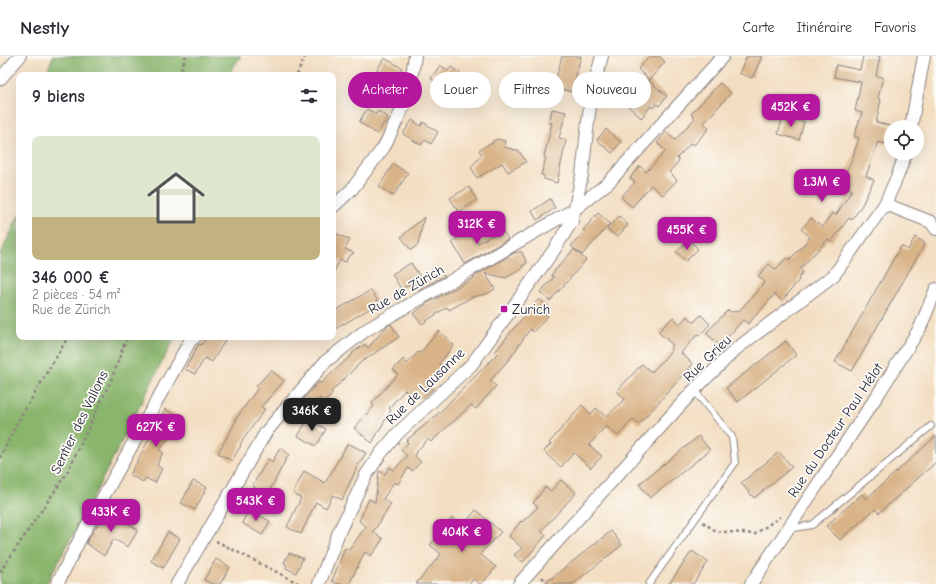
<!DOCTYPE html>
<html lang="fr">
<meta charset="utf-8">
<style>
body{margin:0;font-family:"Comic Neue",sans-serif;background:#f2f2f3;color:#2b2b33;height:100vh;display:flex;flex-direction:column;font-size:15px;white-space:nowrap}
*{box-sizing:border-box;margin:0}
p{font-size:13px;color:#7c7c81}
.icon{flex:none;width:22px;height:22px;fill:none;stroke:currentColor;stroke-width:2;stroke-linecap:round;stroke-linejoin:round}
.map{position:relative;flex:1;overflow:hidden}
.panel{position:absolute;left:16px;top:16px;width:320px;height:268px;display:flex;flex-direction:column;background:#fff;border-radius:8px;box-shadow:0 4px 16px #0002}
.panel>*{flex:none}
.banner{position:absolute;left:348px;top:16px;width:380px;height:36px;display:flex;gap:8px}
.buttons{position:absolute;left:884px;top:64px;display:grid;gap:8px}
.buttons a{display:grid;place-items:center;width:40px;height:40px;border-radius:50%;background:#fff;box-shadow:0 4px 16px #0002;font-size:20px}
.price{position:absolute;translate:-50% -34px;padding:0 9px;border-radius:8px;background:#b5179e;color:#fff;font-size:13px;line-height:26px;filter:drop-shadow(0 1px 2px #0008)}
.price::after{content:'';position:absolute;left:50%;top:24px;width:12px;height:9px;margin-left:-6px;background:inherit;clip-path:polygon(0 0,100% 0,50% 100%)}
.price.active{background:#222;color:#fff}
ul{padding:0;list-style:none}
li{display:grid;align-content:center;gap:8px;height:212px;padding:0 16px}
li span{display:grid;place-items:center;height:124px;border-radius:8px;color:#555}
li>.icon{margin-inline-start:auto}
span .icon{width:72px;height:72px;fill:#fffc;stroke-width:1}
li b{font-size:17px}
h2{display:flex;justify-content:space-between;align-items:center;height:48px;padding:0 16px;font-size:17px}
.tag{padding:0 14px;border-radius:18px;background:#fff;box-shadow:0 4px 16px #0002;font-size:14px;line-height:36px}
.tag.active{background:#b5179e;color:#fff}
header{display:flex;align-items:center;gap:24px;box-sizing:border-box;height:56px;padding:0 20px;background:#fff;border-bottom:1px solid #e1e1e2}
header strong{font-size:19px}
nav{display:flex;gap:22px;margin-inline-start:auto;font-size:14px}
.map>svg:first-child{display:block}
.forest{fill:#89b56c;stroke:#566c54}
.building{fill:#d9b488}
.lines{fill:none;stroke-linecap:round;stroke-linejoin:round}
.lane-casing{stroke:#8a807e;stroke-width:8}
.street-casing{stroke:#8a807e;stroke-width:14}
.path{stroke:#8a807e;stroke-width:2.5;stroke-dasharray:3 3;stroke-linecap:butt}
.lane{stroke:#fff;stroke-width:6}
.street{stroke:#fff;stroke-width:12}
.poi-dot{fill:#b5179e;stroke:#fdfcf7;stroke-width:1.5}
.labels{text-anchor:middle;stroke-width:3.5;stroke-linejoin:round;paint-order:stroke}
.street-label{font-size:14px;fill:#22223b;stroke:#fdfcf7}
.poi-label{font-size:14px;fill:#22223b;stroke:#fdfcf7;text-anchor:start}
</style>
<header>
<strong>Nestly</strong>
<nav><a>Carte</a><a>Itinéraire</a><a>Favoris</a></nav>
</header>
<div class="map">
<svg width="936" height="528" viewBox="0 0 936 528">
<rect width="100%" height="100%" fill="#fdfcf7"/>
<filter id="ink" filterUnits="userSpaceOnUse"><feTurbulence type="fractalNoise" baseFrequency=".025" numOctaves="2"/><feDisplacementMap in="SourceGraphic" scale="8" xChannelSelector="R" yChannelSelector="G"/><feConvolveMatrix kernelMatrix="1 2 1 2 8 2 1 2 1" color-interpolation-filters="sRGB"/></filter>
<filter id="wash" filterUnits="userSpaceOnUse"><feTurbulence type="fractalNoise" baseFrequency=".012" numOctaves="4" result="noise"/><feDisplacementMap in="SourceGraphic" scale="16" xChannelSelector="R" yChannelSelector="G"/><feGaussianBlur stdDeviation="0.9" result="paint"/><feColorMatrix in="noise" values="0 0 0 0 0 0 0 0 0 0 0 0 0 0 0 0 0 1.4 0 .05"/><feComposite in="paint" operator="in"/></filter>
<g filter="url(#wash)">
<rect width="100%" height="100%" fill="#f3dec2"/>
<path class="forest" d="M53,0H241L228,19H46Z
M19,159V281H175L84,459L46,528H0V199Z"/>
<g id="blocks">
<path class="building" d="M562,0H581L572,36L554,31Z
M650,0H659L665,6L649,24L638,13Z
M747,0H762L752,22L739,17Z
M863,0H880L876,20L883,21L878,43L881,44L876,66L890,70L885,88L878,86L866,120L874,124L862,149L852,164L849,162L831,186L828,183L800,213L803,216L798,223L799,224L782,245L775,238L748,268L743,264L727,282L731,285L723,292L706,277L728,254L731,256L739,255L765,226L758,220L769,208L776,214L786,202L789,204L800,193L810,181L801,173L811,162L822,171L832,157L836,159L852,134L840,127L851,106L859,82L854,80L862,57L855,55L861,26L834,21L836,9L860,14Z
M384,2L402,12L394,26L376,16Z
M440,9L448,15L451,11L470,24L459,41L431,23Z
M648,24L667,40L659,50L656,48L653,52L651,50L641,62L626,48Z
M720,27L731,37L704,67L709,72L694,89L691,87L677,102L679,105L669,116L677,124L663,139L651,129L632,151L621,141L635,126L630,122L640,110L646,116L666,95L657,87L666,76L675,84L695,62L691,58Z
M367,53L376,58L378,55L388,61L377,78L359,66Z
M552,53L566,56L559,82L566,84L557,127L544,123V120L541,119L546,102L544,101L552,67H549Z
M783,60L804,66L799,84L778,78Z
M412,64L421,70L423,66L438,76L431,88L425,84L421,89L403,78Z
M606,73L621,86L612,97L597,84Z
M497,83L505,85L504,91L519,95L526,106L508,116L502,107L477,122L471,111L482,99L479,94L489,88H492L493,85Z
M393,108L408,117L393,140L379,131Z
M469,131L477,144L459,156L450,142Z
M550,143L555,152L537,164L532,155Z
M598,157L610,168L582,199L571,190L585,176L583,174Z
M619,160L628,169L617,181L607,173Z
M424,161L418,189L411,194L401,181Z
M470,174L478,187L502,174L508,183L465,208L452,186Z
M333,176L350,184L345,193L354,197L348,201L346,206L340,204L333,217Z
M915,181L925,187L852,315L835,306L901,190L908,194Z
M689,184L698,193L686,205L676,196Z
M574,193L586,204L550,245L540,236L554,221L551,219Z
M521,195L527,207L522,210L523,212L506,222L485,217L495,233L487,238L472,241L449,254L447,251L422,268L413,258L428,247L474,222L473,221L516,196L517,197Z
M411,207L421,222L439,211L444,220L419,234L414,226L418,224L401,233L392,218Z
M371,234L379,247L344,268L343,267L333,275V256Z
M539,243L548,251L543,256L548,260L533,276L530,273L511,301L490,325L496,330L476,353L471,349L431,386L428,383L415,397L416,398L415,400L421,406L412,415L408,412L398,428L394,426L383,443L391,448L373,476L383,483L371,500L365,496L349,528H338L332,525L345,492L349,494L366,470L359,465L369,443L375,446L379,415L385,418L389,411L394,414L407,400L401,394L408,387L406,385L440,356L497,298L495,296L514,272Z
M701,259L710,268L699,280L697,279L681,297L693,308L639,368L633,363L618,380L606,370L589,389L602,400L591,412L574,397L561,411L547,399H548L544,395L551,388L549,387L582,349L591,358L596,352L606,361L625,343L617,335L642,308L650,315H653L672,294L670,293L673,289L658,276L673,261L680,268L687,260L694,266Z
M391,268L399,281L361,306L331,336L333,338L324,346L320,342L313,350L304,342L319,326L321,327L353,298L352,297L365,288L368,292L385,272Z
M439,275L454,289L439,308L443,311L427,328L433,333L422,342L417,338L415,340L412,338L411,340L405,334L389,352L391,354L372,387L354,372L374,350L372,347L398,318L393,314L403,303L407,308L418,296L420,297Z
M207,281H227L212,306L205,302L195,318L185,313L199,288L201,289Z
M786,285L796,299L738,346L726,332Z
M271,314L284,325L261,351L265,353L240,388L241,389L232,405L218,397L236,365L235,364L258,332L256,330Z
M165,353L184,364L159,394L163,396L157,409L162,413L155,427L146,422L143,426L130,419Z
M308,363L326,373L316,390L298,380Z
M699,380L710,394L650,442L639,428Z
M936,380V406L879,457L875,453L840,484L826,470L862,438L866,443Z
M348,387L366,397L357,411L342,444L333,439L326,452L316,446L301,478L287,471L301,442L293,437L304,415L325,427Z
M280,392L289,398L267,439L257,453L246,447L255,431L252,430L268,403L272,406Z
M779,396L792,411L754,442L741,427Z
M561,424L576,437L541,475L546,479L523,506L514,499L522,492L509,480L521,465L522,466L538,451L533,447L545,431L551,435Z
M193,425L207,431L195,454L181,447Z
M107,454L138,474L128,491L114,483L104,500L86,487Z
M249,454L270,465L262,479L242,467Z
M476,454L501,476L480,498L496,511L482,528H480L473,523L469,528H416L441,498L430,489L452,462L462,471Z
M611,475L622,489L573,528H544Z
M168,476L180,483L163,512L151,505Z
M692,495L708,506L693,528H669Z
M289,497L303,502L296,517L286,512L287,509L284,507Z
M216,503L230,511L220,528H212L204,524Z"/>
</g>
</g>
<g filter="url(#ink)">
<use href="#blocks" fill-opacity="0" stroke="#8a807e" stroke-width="1"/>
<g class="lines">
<defs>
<path id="lane" d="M788,473L812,469L931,370
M649,528L735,407L732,381L694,334"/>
<path id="street" d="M0,23L20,0
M911,71L924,0
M885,148L931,166L936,173
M333,151L352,133L384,91L408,41L415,0
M57,528L81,481L190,285L195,281
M177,528L266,376L325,306L366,274L575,153L609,126L723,0
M319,528L339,476L366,419L381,397L398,377L472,308L554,194L572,165L582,119L591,40L602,0
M519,528L694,334L736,293L834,219L885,148L897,121L906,97
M751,528L877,340L920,272L936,233"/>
</defs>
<use href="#lane" class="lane-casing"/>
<use href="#street" class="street-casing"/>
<path class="path" d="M179,19L186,0
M297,19L305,0
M0,402L16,369L68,281
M703,466L715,475L755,478L780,461
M216,485L300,528
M0,516L67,417L112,322L127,281
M542,521L548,528"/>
<use href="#lane" class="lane"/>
<use href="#street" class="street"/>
</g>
</g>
<rect class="poi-dot" x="500" y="249" width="8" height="8" rx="2"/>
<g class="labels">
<g class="street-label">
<text transform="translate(406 233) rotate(-30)" y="5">Rue de Zürich</text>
<text transform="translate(707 302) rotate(-44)" y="5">Rue Grieu</text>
<text transform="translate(425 330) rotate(-44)" y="5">Rue de Lausanne</text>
<text transform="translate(79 366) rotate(-64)" y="5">Sentier des Vallons</text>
<text transform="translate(835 374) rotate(-56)" y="5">Rue du Docteur Paul Hélot</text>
</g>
<g class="poi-label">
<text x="512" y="258">Zurich</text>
</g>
</g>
</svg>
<div class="buttons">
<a><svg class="icon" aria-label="locate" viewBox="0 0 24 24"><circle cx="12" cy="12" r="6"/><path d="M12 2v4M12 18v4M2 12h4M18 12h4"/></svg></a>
</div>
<b class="price" style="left:791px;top:72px">452K €</b>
<b class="price" style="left:822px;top:147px">1.3M €</b>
<b class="price" style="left:477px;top:189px">312K €</b>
<b class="price" style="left:687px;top:195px">455K €</b>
<b class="price active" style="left:312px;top:376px">346K €</b>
<b class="price" style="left:156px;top:392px">627K €</b>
<b class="price" style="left:256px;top:466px">543K €</b>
<b class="price" style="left:111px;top:477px">433K €</b>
<b class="price" style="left:462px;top:497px">404K €</b>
<div class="banner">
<a class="tag active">Acheter</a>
<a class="tag">Louer</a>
<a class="tag">Filtres</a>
<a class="tag">Nouveau</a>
</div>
<section class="panel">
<h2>9 biens<svg class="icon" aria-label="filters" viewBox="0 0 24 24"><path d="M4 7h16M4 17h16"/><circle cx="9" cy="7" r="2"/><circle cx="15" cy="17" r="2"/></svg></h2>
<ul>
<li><span style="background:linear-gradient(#dfe7d0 65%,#c2b280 0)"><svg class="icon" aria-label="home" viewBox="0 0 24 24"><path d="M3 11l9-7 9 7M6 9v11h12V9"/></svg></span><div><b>346 000 €</b><p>2 pièces · 54 m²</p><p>Rue de Zürich</p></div></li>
</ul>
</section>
</div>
